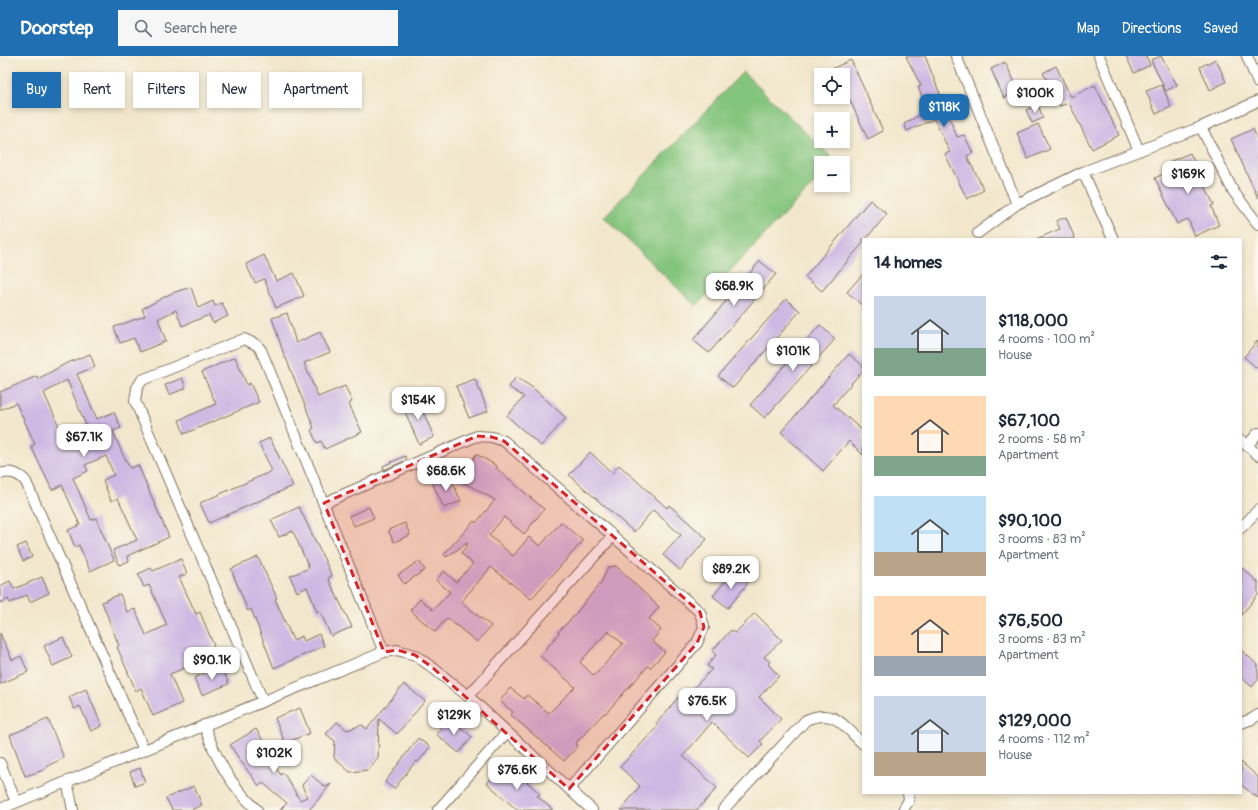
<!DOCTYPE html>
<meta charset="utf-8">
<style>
body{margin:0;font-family:Pangolin,sans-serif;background:#f6f6f7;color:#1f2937;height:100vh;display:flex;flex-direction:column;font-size:15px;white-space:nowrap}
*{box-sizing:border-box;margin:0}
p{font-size:13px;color:#747a83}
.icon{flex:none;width:22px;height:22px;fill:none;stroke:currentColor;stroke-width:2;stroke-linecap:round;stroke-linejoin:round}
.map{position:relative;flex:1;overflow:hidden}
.side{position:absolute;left:862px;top:182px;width:380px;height:556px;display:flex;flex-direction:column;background:#fff;border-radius:0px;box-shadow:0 2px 6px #0003}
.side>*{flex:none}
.top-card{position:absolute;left:12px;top:16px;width:380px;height:36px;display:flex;gap:8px}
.buttons{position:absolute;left:814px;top:12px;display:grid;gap:8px}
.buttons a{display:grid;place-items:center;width:36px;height:36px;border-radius:0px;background:#fff;box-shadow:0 2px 6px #0003;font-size:20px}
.price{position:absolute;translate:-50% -34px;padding:0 9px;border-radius:8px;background:#fff;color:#222;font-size:13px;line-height:26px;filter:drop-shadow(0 1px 2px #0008)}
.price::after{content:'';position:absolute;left:50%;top:24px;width:12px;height:9px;margin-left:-6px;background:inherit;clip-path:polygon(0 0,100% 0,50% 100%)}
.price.current{background:#1f6fb2;color:#fff}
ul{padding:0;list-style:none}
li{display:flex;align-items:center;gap:12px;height:100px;padding:0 12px}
li span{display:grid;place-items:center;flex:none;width:112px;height:80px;border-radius:0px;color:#555}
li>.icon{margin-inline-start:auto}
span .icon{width:48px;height:48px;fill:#fffc;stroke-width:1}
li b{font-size:17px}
h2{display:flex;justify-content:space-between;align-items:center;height:48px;padding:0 12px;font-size:17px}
.chip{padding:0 14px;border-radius:0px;background:#fff;box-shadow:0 2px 6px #0003;font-size:14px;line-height:36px}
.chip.current{background:#1f6fb2;color:#fff}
header{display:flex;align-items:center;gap:24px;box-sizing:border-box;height:56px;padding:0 20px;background:#1f6fb2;color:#fff}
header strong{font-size:19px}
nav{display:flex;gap:22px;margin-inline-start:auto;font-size:14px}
.search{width:280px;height:36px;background:#f6f6f7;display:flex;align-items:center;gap:10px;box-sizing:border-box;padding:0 14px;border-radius:0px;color:#747a83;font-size:15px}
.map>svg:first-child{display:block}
.green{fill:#84c57d;stroke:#60784e}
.building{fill:#cdb9e3;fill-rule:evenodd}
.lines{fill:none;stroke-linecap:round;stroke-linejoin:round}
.street-casing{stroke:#7b6c5b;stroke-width:12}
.street{stroke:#fff;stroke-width:10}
.marked{fill:#d62828;fill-opacity:0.2;stroke:#d62828;stroke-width:3;stroke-dasharray:8 5;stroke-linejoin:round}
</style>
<header>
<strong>Doorstep</strong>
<div class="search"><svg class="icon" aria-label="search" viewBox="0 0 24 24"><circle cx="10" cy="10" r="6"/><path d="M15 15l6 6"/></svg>Search here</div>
<nav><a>Map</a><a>Directions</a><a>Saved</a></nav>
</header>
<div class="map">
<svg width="1258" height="754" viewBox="0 0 1258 754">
<rect width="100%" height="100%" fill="#fbf7ec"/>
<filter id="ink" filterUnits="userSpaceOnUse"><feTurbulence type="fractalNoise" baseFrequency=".025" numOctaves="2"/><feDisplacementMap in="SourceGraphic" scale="8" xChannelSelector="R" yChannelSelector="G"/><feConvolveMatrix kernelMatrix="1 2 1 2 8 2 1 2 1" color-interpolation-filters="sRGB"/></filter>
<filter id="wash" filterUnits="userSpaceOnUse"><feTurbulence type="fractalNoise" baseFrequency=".012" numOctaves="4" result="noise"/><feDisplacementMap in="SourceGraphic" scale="16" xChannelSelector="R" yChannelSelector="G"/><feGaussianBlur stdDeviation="0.9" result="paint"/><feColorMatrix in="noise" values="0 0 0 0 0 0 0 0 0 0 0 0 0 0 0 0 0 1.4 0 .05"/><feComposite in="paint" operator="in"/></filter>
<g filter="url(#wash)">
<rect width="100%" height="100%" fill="#f2e7cc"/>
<path class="green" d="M743,16L835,105L833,107H821V120L696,250L604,161Z"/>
<g id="blocks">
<path class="building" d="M906,0H925L957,81L964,79L973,97L967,100L984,134L967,143L945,98L950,96L934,63L907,75L904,68L928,54L918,31L921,30Z
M1126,0H1146L1150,9L1134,17Z
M1161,0L1177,29L1166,35L1151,4Z
M1216,3L1226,26L1210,34L1200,11Z
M851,4L883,75L868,83L847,38L843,39V19H818Z
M1005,6L1019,35L1004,42L991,13Z
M1056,10L1071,41L1095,29L1119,79L1092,93L1069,47L1060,50L1043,17Z
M1162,29L1171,51L1156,58L1146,35Z
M1038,49L1043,62L1032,67L1026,54Z
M1038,68L1050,93L1028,103L1017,77Z
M1253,73L1258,85V142L1231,83Z
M1190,97L1214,149L1211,150L1219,169L1195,180L1188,163L1177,168L1155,122L1174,113L1171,105Z
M870,144L887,158L866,183H863V187L822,235L805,221Z
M1066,161L1075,183H1036L1060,173L1056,165Z
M264,199L276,225L294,217L304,240L276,252L264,223L255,227L246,208Z
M760,205L776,218L709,297L693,284Z
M863,218V250L847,236Z
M191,231L198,252L213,245L215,250L222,247L228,260L213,267L209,259L182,270L176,254L158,263L166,285L140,296L134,282L120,287L114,271L145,260L142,253L172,237Z
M786,243L800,255L733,332L718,320Z
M287,257L296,287L320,276L330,296L304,307L318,341L345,330L352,346L349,348L362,376L325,393L321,385L317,387L311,374L314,372L286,302H285L272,262Z
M820,269L835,283L765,362L750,349Z
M1258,284V313L1244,301Z
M90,298L95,311L77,318L97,363L114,356L121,372L113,375L122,397L130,412L138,409L169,481L127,500L129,505L119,509L113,494L137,484L118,442L111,445L103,424L114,419L106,400L85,409L88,415L73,422L91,464L96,462L114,504L90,515L79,489L75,491L68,474L80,469L62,429L52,434L31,390L35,388L17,349L16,347L0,354V336L37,320L38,323L65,308ZM67,324L86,369L63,379L44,337Z
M849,298L863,310V314L833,349L863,375V399L849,385L823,415L781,376Z
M235,301L247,329L250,327L259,346L184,378L179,364L216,348L202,316Z
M516,321L533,332L566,362L541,390L507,360L524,341L509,331Z
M182,322L186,332L169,339L165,329Z
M475,323L488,355L469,362L456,330Z
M417,342L434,381L419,388L402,349Z
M270,382L293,430L209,467L200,447L272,415L259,387Z
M590,396L612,417L619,409L667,452L669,449L707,483L680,514L663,499L681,479L653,454L634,476L569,419Z
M476,398L497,410L496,412L544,453L524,478L504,461L489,479L513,500L529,481L540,490L561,466L583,485L531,543L491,511L461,546L491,570L477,586L447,562L435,576L410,554L420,543L433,554L450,536L436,524L444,515L456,526L473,508L461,497L468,488L467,487L446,501L444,498L474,465L476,467L495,444L461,425Z
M405,400L407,404L384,414L383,410Z
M449,419L461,445L444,452L432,426Z
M299,451L325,505L332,520L328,522L352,571L331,580L320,555L317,556L307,531L297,536L290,520L309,512L293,475L279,481L271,464Z
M369,451L374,462L354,470L349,460Z
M405,467L410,479L394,486L388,474Z
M26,487L32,501L23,505L17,491Z
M258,501L277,542L275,543L293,584L302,580L304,585L319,578L324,590L274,612L251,553L248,555L231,513Z
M181,503L187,518L179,521L196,558L200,556L214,590L189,602L192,609L170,618L182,647L153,660L141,632L136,635L117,591L119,590L102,546L120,538L127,556L135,553L146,579L167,569L149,529L144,531L138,518L151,512L153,515Z
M419,505L425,514L404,528L398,519Z
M616,510L659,551L649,563L661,574L652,585L665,596L650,612L648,610L605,658L604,657L576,687L578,690L564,705L511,659L513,656L500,645L510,632L524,643L527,639L549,657L575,631L540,600L559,577L558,576L572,562L602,525L608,511ZM608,575L623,588L594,620L580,606Z
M1241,511L1258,526V539L1241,559Z
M734,515L748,527L728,552L713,540Z
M42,521L49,537L30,546L27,539L10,547L8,543L0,547V530L10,525L14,533Z
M755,557L782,584L764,601L770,606L768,608L779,620L759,641L781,663L760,685L763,688L749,702L712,666L683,700L717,732L697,754H621L640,730L620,711L658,670L656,668L685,633L689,637L712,613L707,610L716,599L712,595L731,574L735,577Z
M0,577L12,604L21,600L28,616L0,628Z
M63,581L72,601L53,610L44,590Z
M1241,594L1258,609V624L1252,631L1241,621Z
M221,610L229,628L202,639L194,622Z
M404,628L425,645L397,678L379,663L378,702L368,714L350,716L334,702L335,685L326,678L337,666L347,674L362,669L367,673Z
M86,633L102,670L91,675L80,650L74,653L69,641Z
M300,652L310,677L285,687L275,662Z
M449,662L472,681L459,697L436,678Z
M48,663L64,702L47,710L44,714L25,720L10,679Z
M256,673L267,691L263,694L281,719L283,716L300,744L307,741L302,729L311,719L325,731L331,728L309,754H280L287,747L263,727L259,730L242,707L230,689Z
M418,682L430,691L418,706L416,705L394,733L385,726Z
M1241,706L1258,721V742L1241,729Z
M511,711L540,738L537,740L553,754H517L487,727L500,713Z
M140,712L145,726L135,730L130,716Z
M194,730L202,749L191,754H172L166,742Z"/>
</g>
</g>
<g filter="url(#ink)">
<use href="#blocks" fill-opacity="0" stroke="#7b6c5b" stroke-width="1"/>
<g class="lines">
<defs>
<path id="street" d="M956,0L1017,148
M1099,0L1139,95
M1247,0L1258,27
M1201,71L1233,135L1258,168
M1083,116L1113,183
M978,177L1017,148L1083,116L1201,71L1258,45
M1241,384L1258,399
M1247,390L1258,377
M0,418C10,414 20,418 26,426L144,694
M324,447L477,380L492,381L504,385L700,556L704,571L697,587L569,733
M1241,472L1258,454
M468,640L612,481
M263,645L135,345L137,332L142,324L244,283L257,289L261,294L384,596
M1241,667L1252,663L1258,659
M204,669C217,705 229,727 257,754
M0,707L16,746
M67,725L73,754
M0,753L384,596L397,594L415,599L433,612L468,640L592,754
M438,754L507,676
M723,754L806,664C835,652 843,669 863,688
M903,754L909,744L908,737"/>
</defs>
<use href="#street" class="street-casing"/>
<use href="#street" class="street"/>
</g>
</g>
<path class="marked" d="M477,380L492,381L504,385L700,556L704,571L697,587L569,733L433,612L415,599L397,594L384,596L324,447Z"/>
</svg>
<div class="buttons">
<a><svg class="icon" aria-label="locate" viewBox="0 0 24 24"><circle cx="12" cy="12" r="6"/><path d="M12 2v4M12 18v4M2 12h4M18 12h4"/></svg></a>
<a>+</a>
<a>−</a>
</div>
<b class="price" style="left:1035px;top:58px">$100K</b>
<b class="price current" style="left:944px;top:72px">$118K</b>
<b class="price" style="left:1188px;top:139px">$169K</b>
<b class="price" style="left:734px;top:251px">$68.9K</b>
<b class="price" style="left:793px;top:316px">$101K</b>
<b class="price" style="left:418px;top:365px">$154K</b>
<b class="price" style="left:84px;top:402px">$67.1K</b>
<b class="price" style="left:446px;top:436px">$68.6K</b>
<b class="price" style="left:731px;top:534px">$89.2K</b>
<b class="price" style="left:212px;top:625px">$90.1K</b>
<b class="price" style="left:707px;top:666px">$76.5K</b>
<b class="price" style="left:454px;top:680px">$129K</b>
<b class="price" style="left:274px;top:718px">$102K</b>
<b class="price" style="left:517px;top:735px">$76.6K</b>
<div class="top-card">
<a class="chip current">Buy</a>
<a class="chip">Rent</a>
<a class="chip">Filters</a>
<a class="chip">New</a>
<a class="chip">Apartment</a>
</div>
<section class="side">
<h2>14 homes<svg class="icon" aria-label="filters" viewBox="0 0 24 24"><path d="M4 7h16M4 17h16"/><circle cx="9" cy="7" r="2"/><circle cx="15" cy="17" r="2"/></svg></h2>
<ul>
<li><span style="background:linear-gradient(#c9d6e8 65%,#7fa58c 0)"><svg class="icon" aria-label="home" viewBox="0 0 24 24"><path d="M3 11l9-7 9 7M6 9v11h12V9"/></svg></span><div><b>$118,000</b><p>4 rooms · 100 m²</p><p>House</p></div></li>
<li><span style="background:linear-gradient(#ffd9b3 75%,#7fa58c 0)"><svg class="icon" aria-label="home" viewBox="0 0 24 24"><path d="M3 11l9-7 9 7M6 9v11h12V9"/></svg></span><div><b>$67,100</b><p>2 rooms · 58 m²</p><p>Apartment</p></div></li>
<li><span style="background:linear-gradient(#bfe0f5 70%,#b9a48a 0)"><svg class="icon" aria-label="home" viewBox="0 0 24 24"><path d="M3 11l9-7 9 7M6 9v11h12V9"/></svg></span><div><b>$90,100</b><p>3 rooms · 83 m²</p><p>Apartment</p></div></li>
<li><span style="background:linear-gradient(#ffd9b3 75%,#9aa5b1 0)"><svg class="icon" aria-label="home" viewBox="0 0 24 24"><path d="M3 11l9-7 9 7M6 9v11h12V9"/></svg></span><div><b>$76,500</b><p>3 rooms · 83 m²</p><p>Apartment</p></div></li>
<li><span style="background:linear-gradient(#c9d6e8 70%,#b9a48a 0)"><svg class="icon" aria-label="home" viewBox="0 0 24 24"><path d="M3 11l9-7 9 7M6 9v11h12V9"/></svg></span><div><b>$129,000</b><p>4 rooms · 112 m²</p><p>House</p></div></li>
</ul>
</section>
</div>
